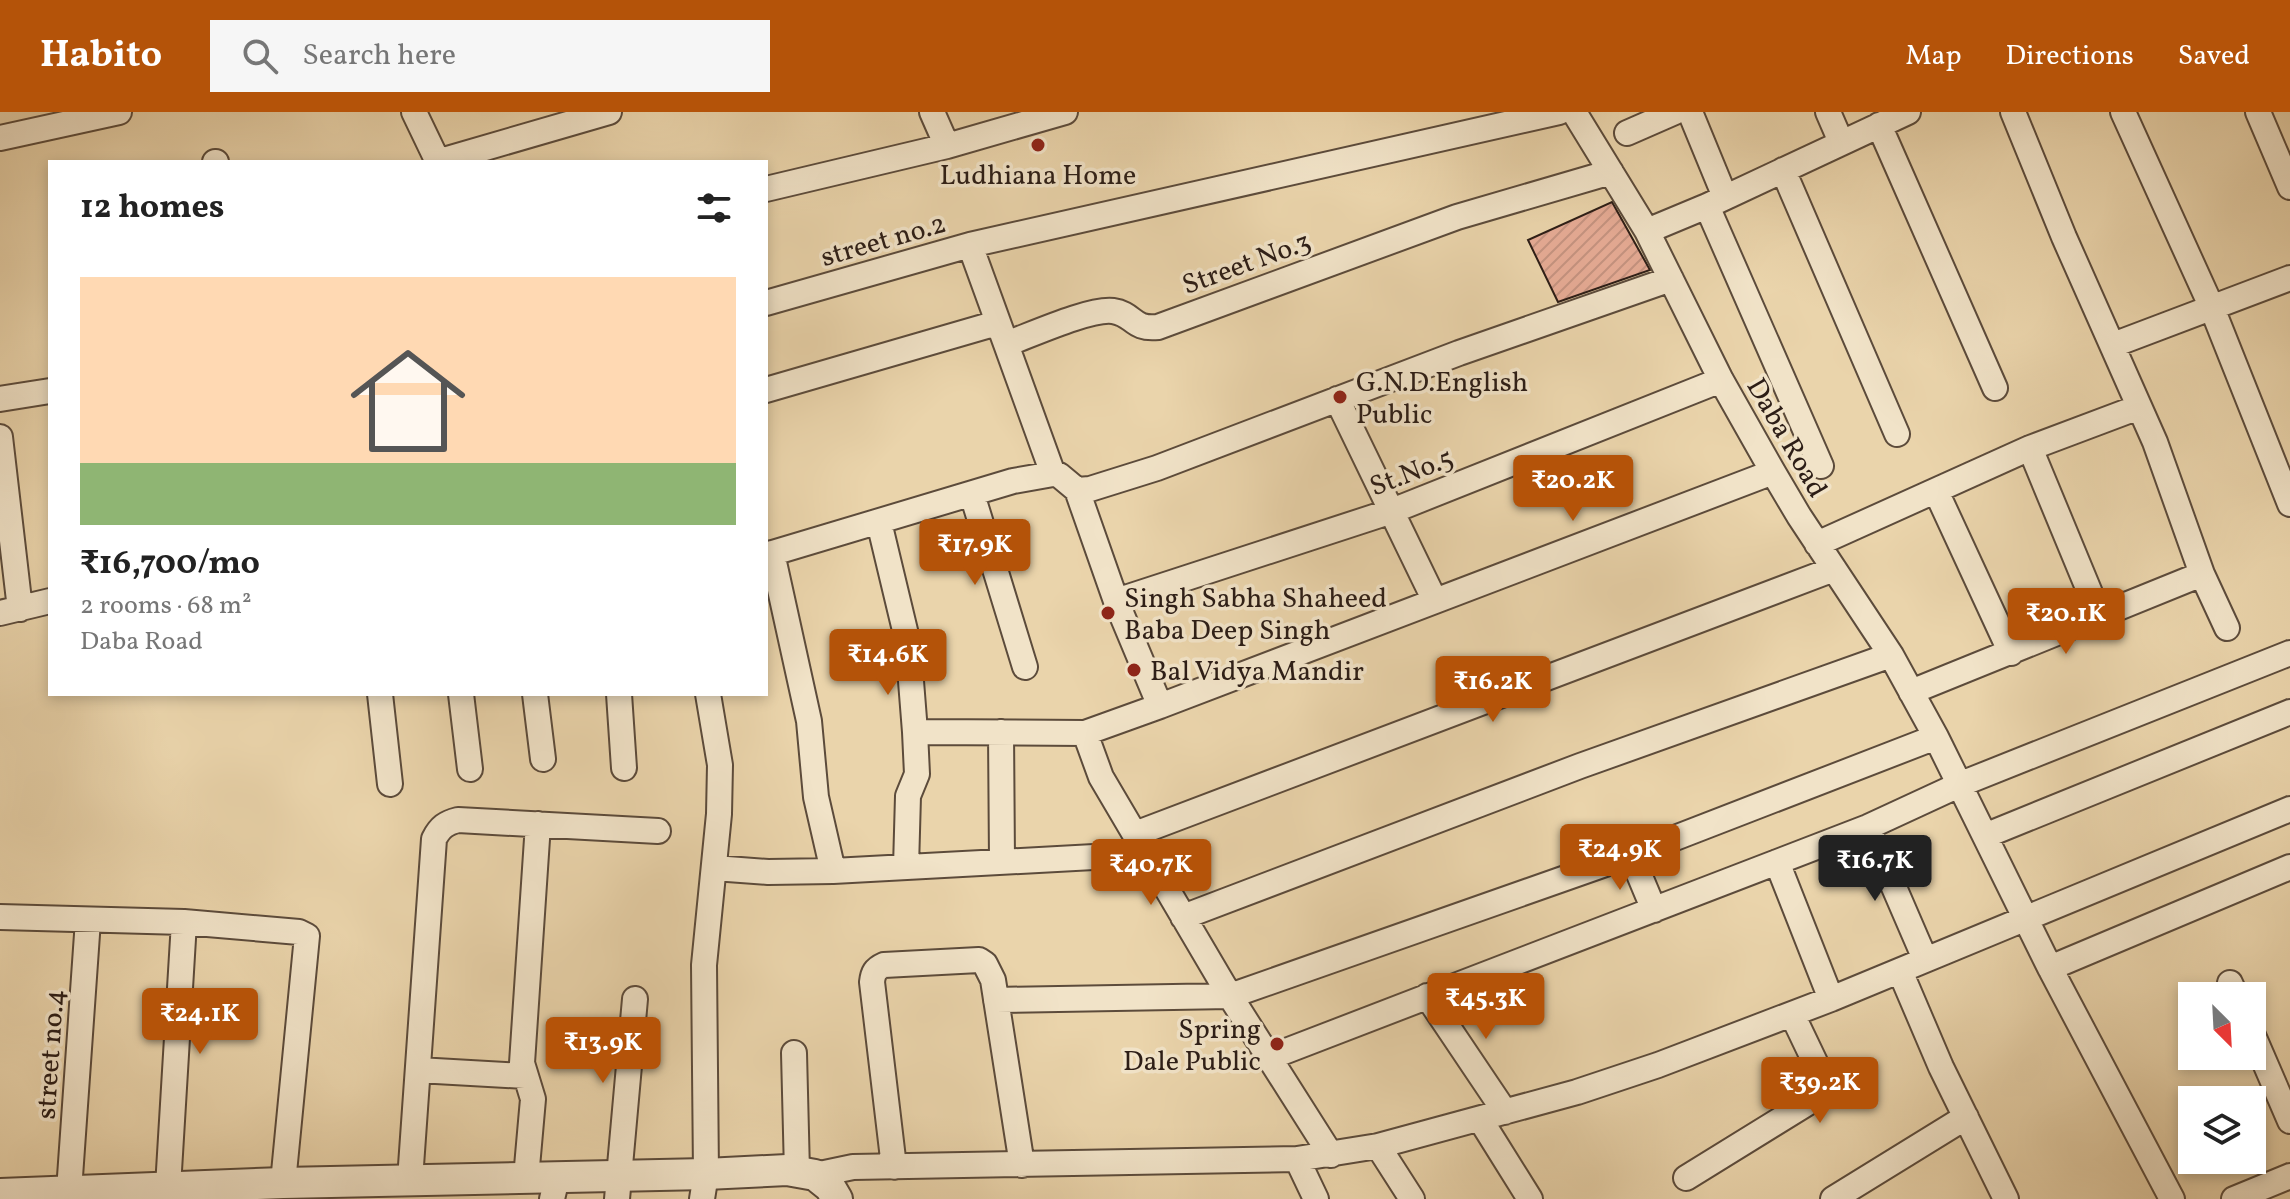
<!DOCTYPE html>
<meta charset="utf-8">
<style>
body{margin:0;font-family:Vollkorn,serif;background:#f6f6f6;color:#222;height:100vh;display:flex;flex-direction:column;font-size:30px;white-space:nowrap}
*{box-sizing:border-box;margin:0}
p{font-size:26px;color:#767676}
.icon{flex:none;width:44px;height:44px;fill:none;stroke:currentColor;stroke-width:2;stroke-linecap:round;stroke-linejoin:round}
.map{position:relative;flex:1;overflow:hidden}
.side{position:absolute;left:48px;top:48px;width:720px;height:536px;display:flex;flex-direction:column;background:#fff;border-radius:0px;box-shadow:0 4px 12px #0003}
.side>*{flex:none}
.needle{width:52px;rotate:156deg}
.tools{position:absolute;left:2178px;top:870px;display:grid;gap:16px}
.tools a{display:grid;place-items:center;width:88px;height:88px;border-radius:0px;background:#fff;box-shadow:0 4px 12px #0003;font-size:40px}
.price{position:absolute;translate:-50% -68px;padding:0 18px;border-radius:8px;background:#b45309;color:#fff;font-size:26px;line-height:52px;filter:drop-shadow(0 2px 4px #0008)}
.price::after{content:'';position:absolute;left:50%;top:48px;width:24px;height:18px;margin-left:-12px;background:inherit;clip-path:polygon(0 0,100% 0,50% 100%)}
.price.selected{background:#222;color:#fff}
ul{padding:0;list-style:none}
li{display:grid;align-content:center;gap:16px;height:424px;padding:0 32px}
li+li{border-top:2px solid #e0e0e0}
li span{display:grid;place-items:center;height:248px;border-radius:0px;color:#555}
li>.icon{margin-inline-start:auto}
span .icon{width:144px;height:144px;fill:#fffc;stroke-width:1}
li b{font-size:34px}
h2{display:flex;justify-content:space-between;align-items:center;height:96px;padding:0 32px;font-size:34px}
header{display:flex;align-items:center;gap:48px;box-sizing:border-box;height:112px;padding:0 40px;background:#b45309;color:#fff}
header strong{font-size:38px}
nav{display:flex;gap:44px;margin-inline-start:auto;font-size:28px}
.search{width:560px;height:72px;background:#f6f6f6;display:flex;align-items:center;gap:20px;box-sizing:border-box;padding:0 28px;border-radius:0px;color:#767676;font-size:30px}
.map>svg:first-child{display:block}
.building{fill:url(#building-hatch);stroke:#2c1d16;stroke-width:2}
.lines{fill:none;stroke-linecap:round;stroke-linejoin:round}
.minor-casing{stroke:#5c4b3b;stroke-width:28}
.tertiary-casing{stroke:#5c4b3b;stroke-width:34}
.minor{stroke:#f1e3c8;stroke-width:24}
.tertiary{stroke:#f1e3c8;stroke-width:30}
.poi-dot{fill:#8f2418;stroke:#f1e3c8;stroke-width:3}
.labels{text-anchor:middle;stroke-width:7;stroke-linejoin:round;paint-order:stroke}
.poi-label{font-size:28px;fill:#2c1d16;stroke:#f1e3c8;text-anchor:start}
.street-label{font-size:28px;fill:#2c1d16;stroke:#f1e3c8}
</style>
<header>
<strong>Habito</strong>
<div class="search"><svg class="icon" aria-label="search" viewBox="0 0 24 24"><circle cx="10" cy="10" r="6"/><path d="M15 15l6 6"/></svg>Search here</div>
<nav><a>Map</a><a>Directions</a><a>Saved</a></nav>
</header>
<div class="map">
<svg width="2290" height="1087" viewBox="0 0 2290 1087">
<defs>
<pattern id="building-hatch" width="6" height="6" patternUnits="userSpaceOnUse" patternTransform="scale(2)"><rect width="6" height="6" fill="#e6ab95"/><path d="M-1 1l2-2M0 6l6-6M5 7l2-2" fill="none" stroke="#c59380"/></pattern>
</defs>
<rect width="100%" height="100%" fill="#ead4ab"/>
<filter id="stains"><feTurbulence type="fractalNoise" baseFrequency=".0025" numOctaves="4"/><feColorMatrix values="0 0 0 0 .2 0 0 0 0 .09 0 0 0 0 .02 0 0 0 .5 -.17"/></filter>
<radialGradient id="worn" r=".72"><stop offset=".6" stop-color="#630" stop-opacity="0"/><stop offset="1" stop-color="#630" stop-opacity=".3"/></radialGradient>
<path class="building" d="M1612,90L1650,158L1558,190L1528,128Z"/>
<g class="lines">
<defs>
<path id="minor" d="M414,0L438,50
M932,0L947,34
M1574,0L1647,119L1721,268L1773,360L1799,404L1891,543L1936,625L2050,856L2172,1087
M1690,0L1725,85
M1828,0L1841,30
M2013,0L2064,125L2155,330L2202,462L2227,516
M2123,0L2212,196L2290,392
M2258,0L2290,75
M1879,13L1995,276
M1627,21L1675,0
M0,26L119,0
M215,50H216
M437,50L609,0
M1783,58L1897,322
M766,77L947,34L1065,0
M1707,94L1821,354
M1647,119L1707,94L1908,0
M970,133L1006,232C1031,223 1090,196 1113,199C1134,202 1132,218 1158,215L1457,105L1611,60
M766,191L970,133L1559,0
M1006,232L1053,362
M2113,233L2290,166
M766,278L997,211
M0,287L50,279
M1337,287L1435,489
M0,325L20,497
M2030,336L2100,505
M1077,378L1116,489L1160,594L1773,360
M1936,379L2011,541
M972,382L1025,555
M879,410L908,531L915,620L917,662L908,684L906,755
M1817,432L2030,336L2139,295
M772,441L809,609L816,685L833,759L1149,742
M766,443L1013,369L1053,362L1059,363L1077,378L1090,377L1157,356L1459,241L1671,167
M1116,489L1392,399L1721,268
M0,501L50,489
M1911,580L2202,462
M380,582L390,672
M461,582L470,657
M535,582L543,647
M619,582L624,656
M1160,594L1085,621L1101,665L1230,884L1331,1043
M915,620L1085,621
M1001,620L1002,748
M1868,715L1925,847
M1135,722L1834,457
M1987,723L2290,600
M1631,743L1654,798
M1777,750L1831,887
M714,756L768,760L833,759
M0,805L184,810L299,820L307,824L283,1071
M1183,805L1580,654L1891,543
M2050,856L2290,755
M1900,859L1941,955L2006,1087
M2230,871L2236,884
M1427,884L1505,1000
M996,888L1230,884L1631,743L1936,625
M2252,921L2290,1009
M794,941L797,1060
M1268,946L1868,715L1961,672L2290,541
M418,958L525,964
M1480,1007L1530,1087
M1378,1034L1412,1087
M1297,1047L1316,1087
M894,1055L872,870C873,861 875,857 884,853L979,848L985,852L993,868L1022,1053
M815,1063L853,1055L1297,1047L1378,1034L1577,980L1658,953L1831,887L2290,697
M526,1066L533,987L522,951L538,712
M1686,1066L1822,982L1825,977L1824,969L1792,902
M410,1068L434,727C440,715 446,711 458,708L658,719
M168,1075L184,810
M69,1079L88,808
M552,1087L557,1066
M617,1087L635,887
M702,1087L706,1062L704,853L719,702L720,653L708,582
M1833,1087L1966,1005
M2234,1087L2290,1064"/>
<path id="tertiary" d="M0,1082L283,1071L706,1062L787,1058L815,1063L830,1075L837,1087"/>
</defs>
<use href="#minor" class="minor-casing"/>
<use href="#tertiary" class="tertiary-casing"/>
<use href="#minor" class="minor"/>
<use href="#tertiary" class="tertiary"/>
</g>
<g class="poi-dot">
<circle cx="1038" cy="33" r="8"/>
<circle cx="1340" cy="285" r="8"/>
<circle cx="1108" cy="501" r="8"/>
<circle cx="1134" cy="558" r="8"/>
<circle cx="1277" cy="932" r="8"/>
</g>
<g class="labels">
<g class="poi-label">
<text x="1038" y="72" text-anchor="middle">Ludhiana Home</text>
<text x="1356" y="279">G.N.D.English<tspan x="1356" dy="32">Public</tspan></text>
<text x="1124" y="495">Singh Sabha Shaheed<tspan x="1124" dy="32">Baba Deep Singh</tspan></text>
<text x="1150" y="568">Bal Vidya Mandir</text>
<text x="1261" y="926" text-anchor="end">Spring<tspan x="1261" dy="32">Dale Public</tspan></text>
</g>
<g class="street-label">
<text transform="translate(883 127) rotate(-16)" y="10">street no.2</text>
<text transform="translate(1246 150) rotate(-20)" y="10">Street No.3</text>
<text transform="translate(1788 325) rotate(60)" y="10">Daba Road</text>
<text transform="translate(1411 359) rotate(-21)" y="10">St.No.5</text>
<text transform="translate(49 942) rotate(-86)" y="10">street no.4</text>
</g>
</g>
<rect width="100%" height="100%" filter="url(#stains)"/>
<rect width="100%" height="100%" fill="url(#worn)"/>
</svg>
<div class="tools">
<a><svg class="needle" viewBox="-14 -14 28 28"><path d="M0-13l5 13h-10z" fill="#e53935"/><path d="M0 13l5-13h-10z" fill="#767676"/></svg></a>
<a><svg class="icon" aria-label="layers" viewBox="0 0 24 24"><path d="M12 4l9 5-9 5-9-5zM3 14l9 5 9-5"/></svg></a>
</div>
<b class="price" style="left:1573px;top:411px">₹20.2K</b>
<b class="price" style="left:975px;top:475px">₹17.9K</b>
<b class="price" style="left:2066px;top:544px">₹20.1K</b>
<b class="price" style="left:888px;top:585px">₹14.6K</b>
<b class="price" style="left:1493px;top:612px">₹16.2K</b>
<b class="price" style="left:1620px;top:780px">₹24.9K</b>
<b class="price selected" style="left:1875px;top:791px">₹16.7K</b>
<b class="price" style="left:1151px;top:795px">₹40.7K</b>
<b class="price" style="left:1486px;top:929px">₹45.3K</b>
<b class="price" style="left:200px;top:944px">₹24.1K</b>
<b class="price" style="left:603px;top:973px">₹13.9K</b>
<b class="price" style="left:1820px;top:1013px">₹39.2K</b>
<section class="side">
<h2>12 homes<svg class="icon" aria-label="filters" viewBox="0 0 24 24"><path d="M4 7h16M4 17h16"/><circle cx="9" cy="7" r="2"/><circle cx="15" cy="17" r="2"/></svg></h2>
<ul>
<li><span style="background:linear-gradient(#ffd9b3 75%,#8fb573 0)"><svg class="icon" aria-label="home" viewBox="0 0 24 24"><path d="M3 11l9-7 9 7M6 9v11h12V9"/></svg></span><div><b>₹16,700/mo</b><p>2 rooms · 68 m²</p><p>Daba Road</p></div></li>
</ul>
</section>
</div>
